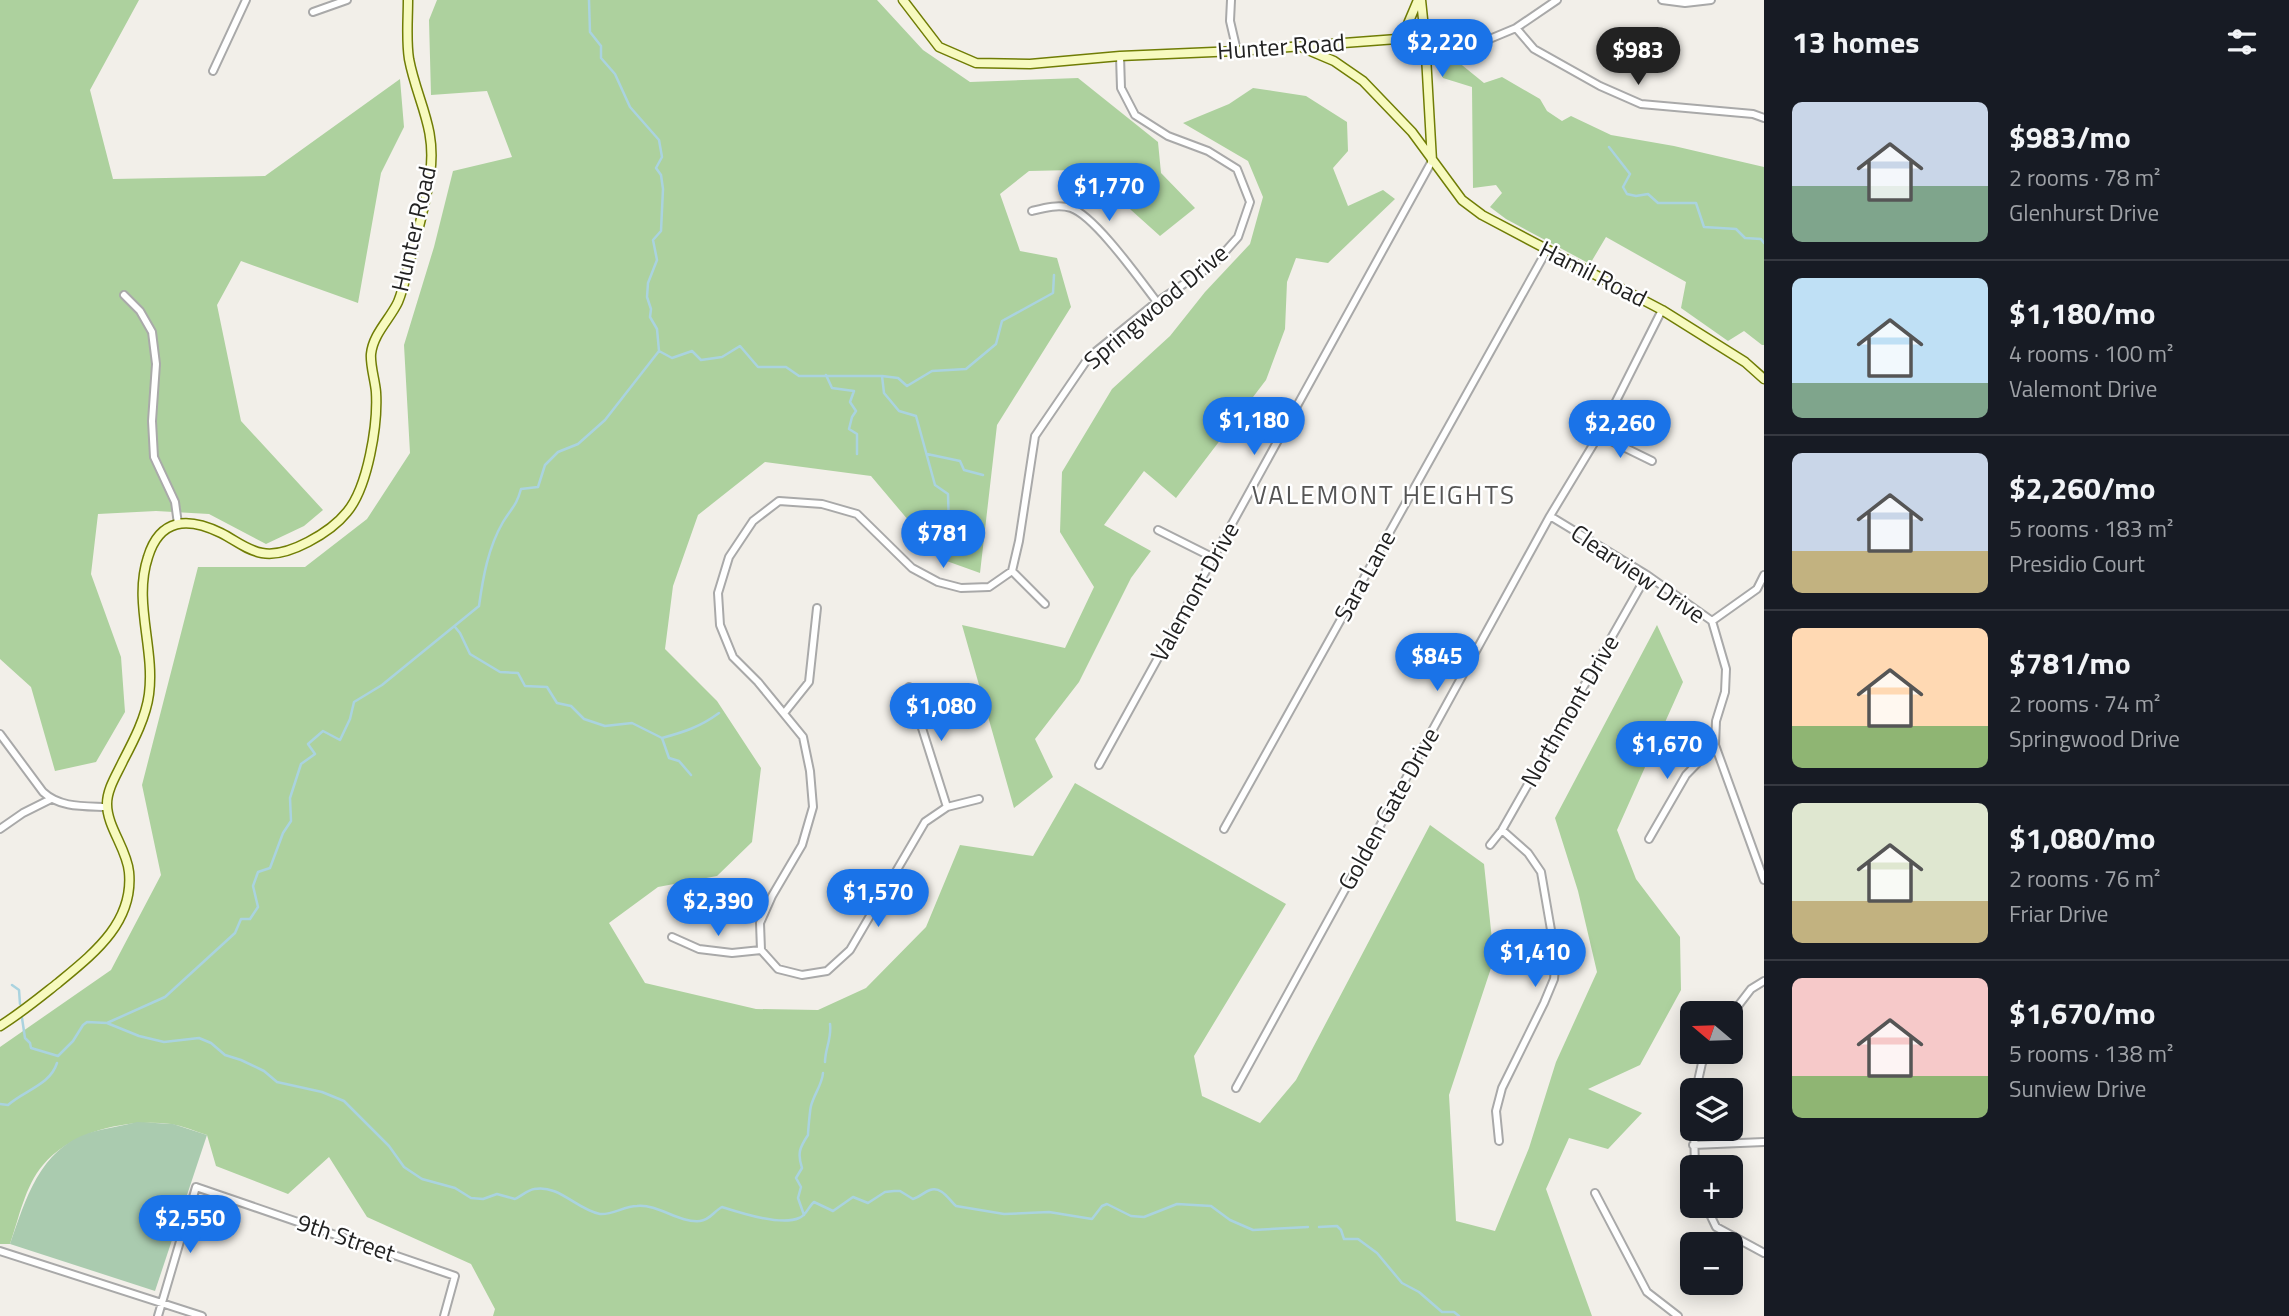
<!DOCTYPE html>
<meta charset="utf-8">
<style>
body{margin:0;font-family:"Titillium Web",sans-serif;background:#20242c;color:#f1f3f6;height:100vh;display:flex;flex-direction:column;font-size:26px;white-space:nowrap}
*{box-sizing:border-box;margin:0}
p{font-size:23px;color:#9ea1a6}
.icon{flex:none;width:38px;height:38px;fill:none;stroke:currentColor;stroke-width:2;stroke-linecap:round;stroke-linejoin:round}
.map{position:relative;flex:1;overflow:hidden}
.panel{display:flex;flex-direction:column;background:#171b24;width:525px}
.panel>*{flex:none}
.needle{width:46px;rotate:289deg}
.tools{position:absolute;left:1680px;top:1001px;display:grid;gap:14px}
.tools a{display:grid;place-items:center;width:63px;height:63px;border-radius:10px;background:#171b24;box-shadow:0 4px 18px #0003;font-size:35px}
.price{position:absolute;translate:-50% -60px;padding:0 16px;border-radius:24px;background:#1a73e8;color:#fff;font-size:23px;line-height:46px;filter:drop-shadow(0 2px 4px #0008)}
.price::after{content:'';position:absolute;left:50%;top:42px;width:21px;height:16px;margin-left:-10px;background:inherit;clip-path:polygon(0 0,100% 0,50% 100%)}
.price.on{background:#222;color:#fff}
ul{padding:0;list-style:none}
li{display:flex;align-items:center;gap:21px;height:175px;padding:0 28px}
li+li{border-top:2px solid #363941}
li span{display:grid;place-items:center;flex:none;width:196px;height:140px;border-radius:10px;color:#555}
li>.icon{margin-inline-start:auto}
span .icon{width:84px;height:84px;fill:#fffc;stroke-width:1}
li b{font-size:30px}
h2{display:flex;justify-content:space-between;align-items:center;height:84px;padding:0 28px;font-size:30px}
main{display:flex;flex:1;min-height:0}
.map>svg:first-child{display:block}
.forest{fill:#add19e}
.cemetery{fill:#aacbaf}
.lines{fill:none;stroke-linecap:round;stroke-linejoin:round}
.stream{stroke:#aad3df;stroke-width:2.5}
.street-casing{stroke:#a9a9a9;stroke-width:10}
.secondary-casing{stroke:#707d05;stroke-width:11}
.street{stroke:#fff;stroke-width:6}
.secondary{stroke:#f7fabf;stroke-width:8}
.labels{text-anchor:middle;stroke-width:5;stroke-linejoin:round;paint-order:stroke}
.street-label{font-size:24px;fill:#222;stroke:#fff}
.neighbourhood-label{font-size:26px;letter-spacing:2px;fill:#555;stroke:#fff}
</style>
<main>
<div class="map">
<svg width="1764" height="1316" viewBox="0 0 1764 1316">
<rect width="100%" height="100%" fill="#f2efe9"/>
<path class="forest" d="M0,0H139L90,90L113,179L265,176L400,79L404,127L381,173L358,303L241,261L217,305L241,421L323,510L304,526L266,544L209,514L156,511L98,514L91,574L121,657L125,712L96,762L55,771L31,687L0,659Z
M437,0H877L923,50L970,82L1078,78L1158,142L1161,173L1195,208L1160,236L1121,201L1074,170L1029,171L1000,194L1020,251L1057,258L1071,307L997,425L980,573L941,559L871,476L765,462L698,515L673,586L665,649L717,701L761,768L752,842L717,876L658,887L609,923L645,983L756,1009L818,1010L866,988L926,927L960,845L1033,856L1075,783L1286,904L1194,1056L1202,1096L1260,1123L1296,1080L1430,825L1484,864L1494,959L1449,1095L1456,1221L1495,1231L1529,1148L1556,1062L1597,972L1578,891L1555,818L1657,625L1683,682L1617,830L1636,879L1680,937L1681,990L1640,1065L1588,1089L1642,1113L1608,1149L1569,1138L1546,1189L1592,1316H493L495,1309L471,1264L367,1217L329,1157L288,1194L216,1166L207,1135C195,1131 183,1126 171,1124C127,1119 73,1130 43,1165C25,1186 19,1218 10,1244H0V1047L111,970L161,875L142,785L198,567H305L367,519L410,453L404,345L434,247L453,171L512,157L487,91L431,95L429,20Z
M1441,48L1484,83L1502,77L1540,99L1547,111L1562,121L1571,116L1611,135L1674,146L1764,167V345H1762L1744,331L1728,341L1681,308L1686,282L1606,237L1590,264L1506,219L1490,207L1502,193L1496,185L1473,188L1472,87L1443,78L1434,56Z
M1253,88L1306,96L1347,122L1348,151L1333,168L1348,206L1383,190L1395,199L1328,263L1296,258L1287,282L1285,329L1266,380L1176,498L1144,471L1104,525L1151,551L1131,578L1079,682L1035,739L1053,777L1014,808L962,625L1065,648L1094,587L1060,532L1062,472L1112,389L1170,336L1205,292L1250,244L1263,197L1248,161L1183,123L1229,104Z"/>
<path class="cemetery" d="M137,1122L173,1124L207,1135L155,1291L10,1244C26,1199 39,1150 89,1133C105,1128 122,1126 137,1122Z"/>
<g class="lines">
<path class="stream" d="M1609,147L1630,174L1623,187L1627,194L1636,196L1648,194L1658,203H1696L1704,227L1736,229L1745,238L1761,239L1764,243
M659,351L672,358L692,351L701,360L722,357L740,346L758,367H786L799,376H882L884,393L899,411L916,416L935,485L948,494L949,529L955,537
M826,375L832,388L854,391L850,402L856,411L852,417L849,429L857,434V454
M882,376L898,378L907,386L932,371L966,369L996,344L1002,321L1053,293L1054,275
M927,454L960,461L964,470L983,475
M455,627L460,633L470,654L500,672L518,673L525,686L547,687L557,703L571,706L584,719L605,726L632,723L662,738L669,758L679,761L691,775
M662,738C684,732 700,727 719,713
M12,985L19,990L20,1004
M22,1018L25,1038L30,1043L31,1048L58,1056L73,1041L83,1025L87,1022L107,1023L139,1036L164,1042L199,1038L211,1043L225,1055L241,1060L264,1071L277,1082L322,1092L344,1101L389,1146L404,1167L422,1179L455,1188L471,1198L483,1199L497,1194L515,1199C521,1196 528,1190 534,1189C559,1184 577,1210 600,1214C613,1215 624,1206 637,1206C659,1204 678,1223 700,1221C710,1220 714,1211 722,1207C741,1213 781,1226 799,1218C806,1216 808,1207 814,1202L833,1211L853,1197L868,1203L885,1192L894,1191H900L913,1199C920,1197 924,1192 930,1190C942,1186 949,1200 956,1206L1004,1214L1049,1212L1092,1219L1102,1206L1107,1204L1131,1216L1144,1217L1177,1204L1211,1206L1230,1220L1253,1230L1308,1227
M107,1023L165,997L235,933L241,919H250L258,907L253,886L258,872L270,868L283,833L291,821L290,798L301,764L315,754L308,744L323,731L340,740L350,719L354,702L382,685L479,606C483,577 488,548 503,522C512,507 516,507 521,489L538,487L545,465L558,452L578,444L605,420L659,351L657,329L650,317L651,309L647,297L648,283L657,260L653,240L661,231L663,189L661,175L656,168L662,157L659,140L630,107L615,74L601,58V46L590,32L589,0
M825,1062C825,1049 832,1038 830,1024
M0,1104L8,1105C25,1090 50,1085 57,1063
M804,1215L798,1198L801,1187L796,1178L802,1168C797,1153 800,1147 808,1135C808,1132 810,1109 811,1106C814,1094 822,1085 823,1073
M1319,1227L1337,1226L1341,1230L1344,1239H1358L1377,1253L1402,1283L1419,1292L1442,1312H1454L1459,1316"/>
<defs>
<path id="street" d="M1231,0L1230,21L1237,51
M1662,0L1685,3L1711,0
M313,12L347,0
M1516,28L1534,49L1600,86L1641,104L1753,114L1764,118
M1425,38L1480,43L1516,28L1557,0
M213,71L246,0
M1032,211C1044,208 1058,204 1071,208C1095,216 1140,280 1157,302
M124,295L140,311L152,332L156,364L152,421L154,457L175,502L178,524
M1599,435L1652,461
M1550,516L1647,575L1712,621L1726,669L1725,692L1716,721L1715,745L1764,880
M1158,530L1214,558
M1012,571L1045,604
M1712,621L1757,589L1764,575
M909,687L947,807
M785,712L809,682L817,608
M920,720L971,709
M0,734L43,792C60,808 84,806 107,807
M1099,765L1432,161
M979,799L947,807L925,822L850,950L827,971L802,975L778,969L761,950L760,923L772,896L802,845L813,807L810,771L803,737L758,682L733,657L720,625L718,593L729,557L753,521L779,501L822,504L857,514L912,568L938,582L961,588L989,587L1012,571L1019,541L1035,436L1089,357L1157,302L1215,263L1238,237L1250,202L1237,169L1208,151L1168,136L1135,115L1121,88L1120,56
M0,829L23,813L51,799
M1224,829L1547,250
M1649,839L1686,775L1715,745
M1490,845L1502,830L1647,575
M672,937L699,949L732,953L761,950
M1731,1015L1751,989L1764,981
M1236,1088L1550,516L1599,435L1662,310
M1696,1090L1702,1063L1709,1052
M1694,1129L1695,1167
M1499,1141L1496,1111L1502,1088L1544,1003L1554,979L1556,959L1541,872L1528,853L1502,830
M1693,1145L1764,1142
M1595,1193L1647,1292L1678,1316
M1706,1206L1716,1227L1764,1253
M0,1251L202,1316
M158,1316L196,1187L455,1276L444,1316"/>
<path id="secondary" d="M903,0L939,47L976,63L1030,64L1120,56L1237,51L1397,39L1407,26L1418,0
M1421,0L1425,38L1432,161
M1301,47L1334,61L1363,81L1412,132L1462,200L1482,215L1662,310L1745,362L1764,379
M0,1026C21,1013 39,998 58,983C93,954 134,923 129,872C127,849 107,827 107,804C107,789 117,774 123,761C134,740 146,717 149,694C155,648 133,602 148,557C160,518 188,517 221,533C235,540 246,550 262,553C288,558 331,532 347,512C368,487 378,424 376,392C375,380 370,365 371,354C373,334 390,319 398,302C403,290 406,276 409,264C417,235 426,204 430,174C437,128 417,101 409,59C406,40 408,19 408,0"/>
</defs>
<use href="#street" class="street-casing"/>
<use href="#secondary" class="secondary-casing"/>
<use href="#street" class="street"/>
<use href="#secondary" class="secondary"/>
</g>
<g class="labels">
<g class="street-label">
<text transform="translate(1281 47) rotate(-4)" y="8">Hunter Road</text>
<text transform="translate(414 229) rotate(-77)" y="8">Hunter Road</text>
<text transform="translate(1593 274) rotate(27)" y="8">Hamil Road</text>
<text transform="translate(1156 307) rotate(-40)" y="8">Springwood Drive</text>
<text transform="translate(1638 574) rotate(34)" y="8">Clearview Drive</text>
<text transform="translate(1365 576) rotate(-61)" y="8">Sara Lane</text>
<text transform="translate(1195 592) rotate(-61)" y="8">Valemont Drive</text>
<text transform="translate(1570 711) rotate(-60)" y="8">Northmont Drive</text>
<text transform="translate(1389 809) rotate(-61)" y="8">Golden Gate Drive</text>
<text transform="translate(346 1238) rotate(19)" y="8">9th Street</text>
</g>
<g class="neighbourhood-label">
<text x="1384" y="504">VALEMONT HEIGHTS</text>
</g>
</g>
</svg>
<div class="tools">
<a><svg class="needle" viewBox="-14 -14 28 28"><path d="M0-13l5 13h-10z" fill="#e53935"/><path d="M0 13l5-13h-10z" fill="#9ea1a6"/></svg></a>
<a><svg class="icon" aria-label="layers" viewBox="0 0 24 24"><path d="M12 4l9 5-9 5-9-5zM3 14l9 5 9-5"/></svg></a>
<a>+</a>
<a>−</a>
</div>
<b class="price" style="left:1442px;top:79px">$2,220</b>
<b class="price on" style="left:1638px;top:87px">$983</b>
<b class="price" style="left:1109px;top:223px">$1,770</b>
<b class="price" style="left:1254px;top:457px">$1,180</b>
<b class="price" style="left:1620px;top:460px">$2,260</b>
<b class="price" style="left:943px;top:570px">$781</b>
<b class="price" style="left:1437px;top:693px">$845</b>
<b class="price" style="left:941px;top:743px">$1,080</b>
<b class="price" style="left:1667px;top:781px">$1,670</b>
<b class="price" style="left:878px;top:929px">$1,570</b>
<b class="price" style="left:718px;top:938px">$2,390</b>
<b class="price" style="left:1535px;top:989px">$1,410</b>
<b class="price" style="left:190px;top:1255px">$2,550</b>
</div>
<section class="panel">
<h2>13 homes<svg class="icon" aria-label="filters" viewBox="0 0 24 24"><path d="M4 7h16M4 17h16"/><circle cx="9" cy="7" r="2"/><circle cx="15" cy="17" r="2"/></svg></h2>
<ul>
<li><span style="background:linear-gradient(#c9d6e8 60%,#7fa58c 0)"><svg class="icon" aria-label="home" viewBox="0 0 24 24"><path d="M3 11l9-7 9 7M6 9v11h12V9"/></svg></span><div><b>$983/mo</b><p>2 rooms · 78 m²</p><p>Glenhurst Drive</p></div></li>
<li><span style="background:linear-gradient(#bfe0f5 75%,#7fa58c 0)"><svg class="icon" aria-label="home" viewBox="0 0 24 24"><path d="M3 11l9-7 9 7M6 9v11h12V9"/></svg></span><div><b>$1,180/mo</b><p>4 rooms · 100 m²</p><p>Valemont Drive</p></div></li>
<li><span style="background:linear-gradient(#c9d6e8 70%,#c2b280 0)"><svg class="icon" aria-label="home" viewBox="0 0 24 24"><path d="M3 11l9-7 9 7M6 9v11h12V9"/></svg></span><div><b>$2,260/mo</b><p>5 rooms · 183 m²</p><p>Presidio Court</p></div></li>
<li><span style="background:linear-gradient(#ffd9b3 70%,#8fb573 0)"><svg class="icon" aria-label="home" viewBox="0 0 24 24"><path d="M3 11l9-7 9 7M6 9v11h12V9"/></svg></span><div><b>$781/mo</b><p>2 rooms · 74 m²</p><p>Springwood Drive</p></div></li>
<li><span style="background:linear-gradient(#dfe7d0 70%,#c2b280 0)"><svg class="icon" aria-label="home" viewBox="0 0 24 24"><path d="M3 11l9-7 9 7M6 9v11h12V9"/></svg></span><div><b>$1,080/mo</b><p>2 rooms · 76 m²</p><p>Friar Drive</p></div></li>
<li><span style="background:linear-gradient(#f6c9c9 70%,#8fb573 0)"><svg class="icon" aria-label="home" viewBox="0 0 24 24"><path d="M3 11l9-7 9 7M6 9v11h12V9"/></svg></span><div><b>$1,670/mo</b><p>5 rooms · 138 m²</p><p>Sunview Drive</p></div></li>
</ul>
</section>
</main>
